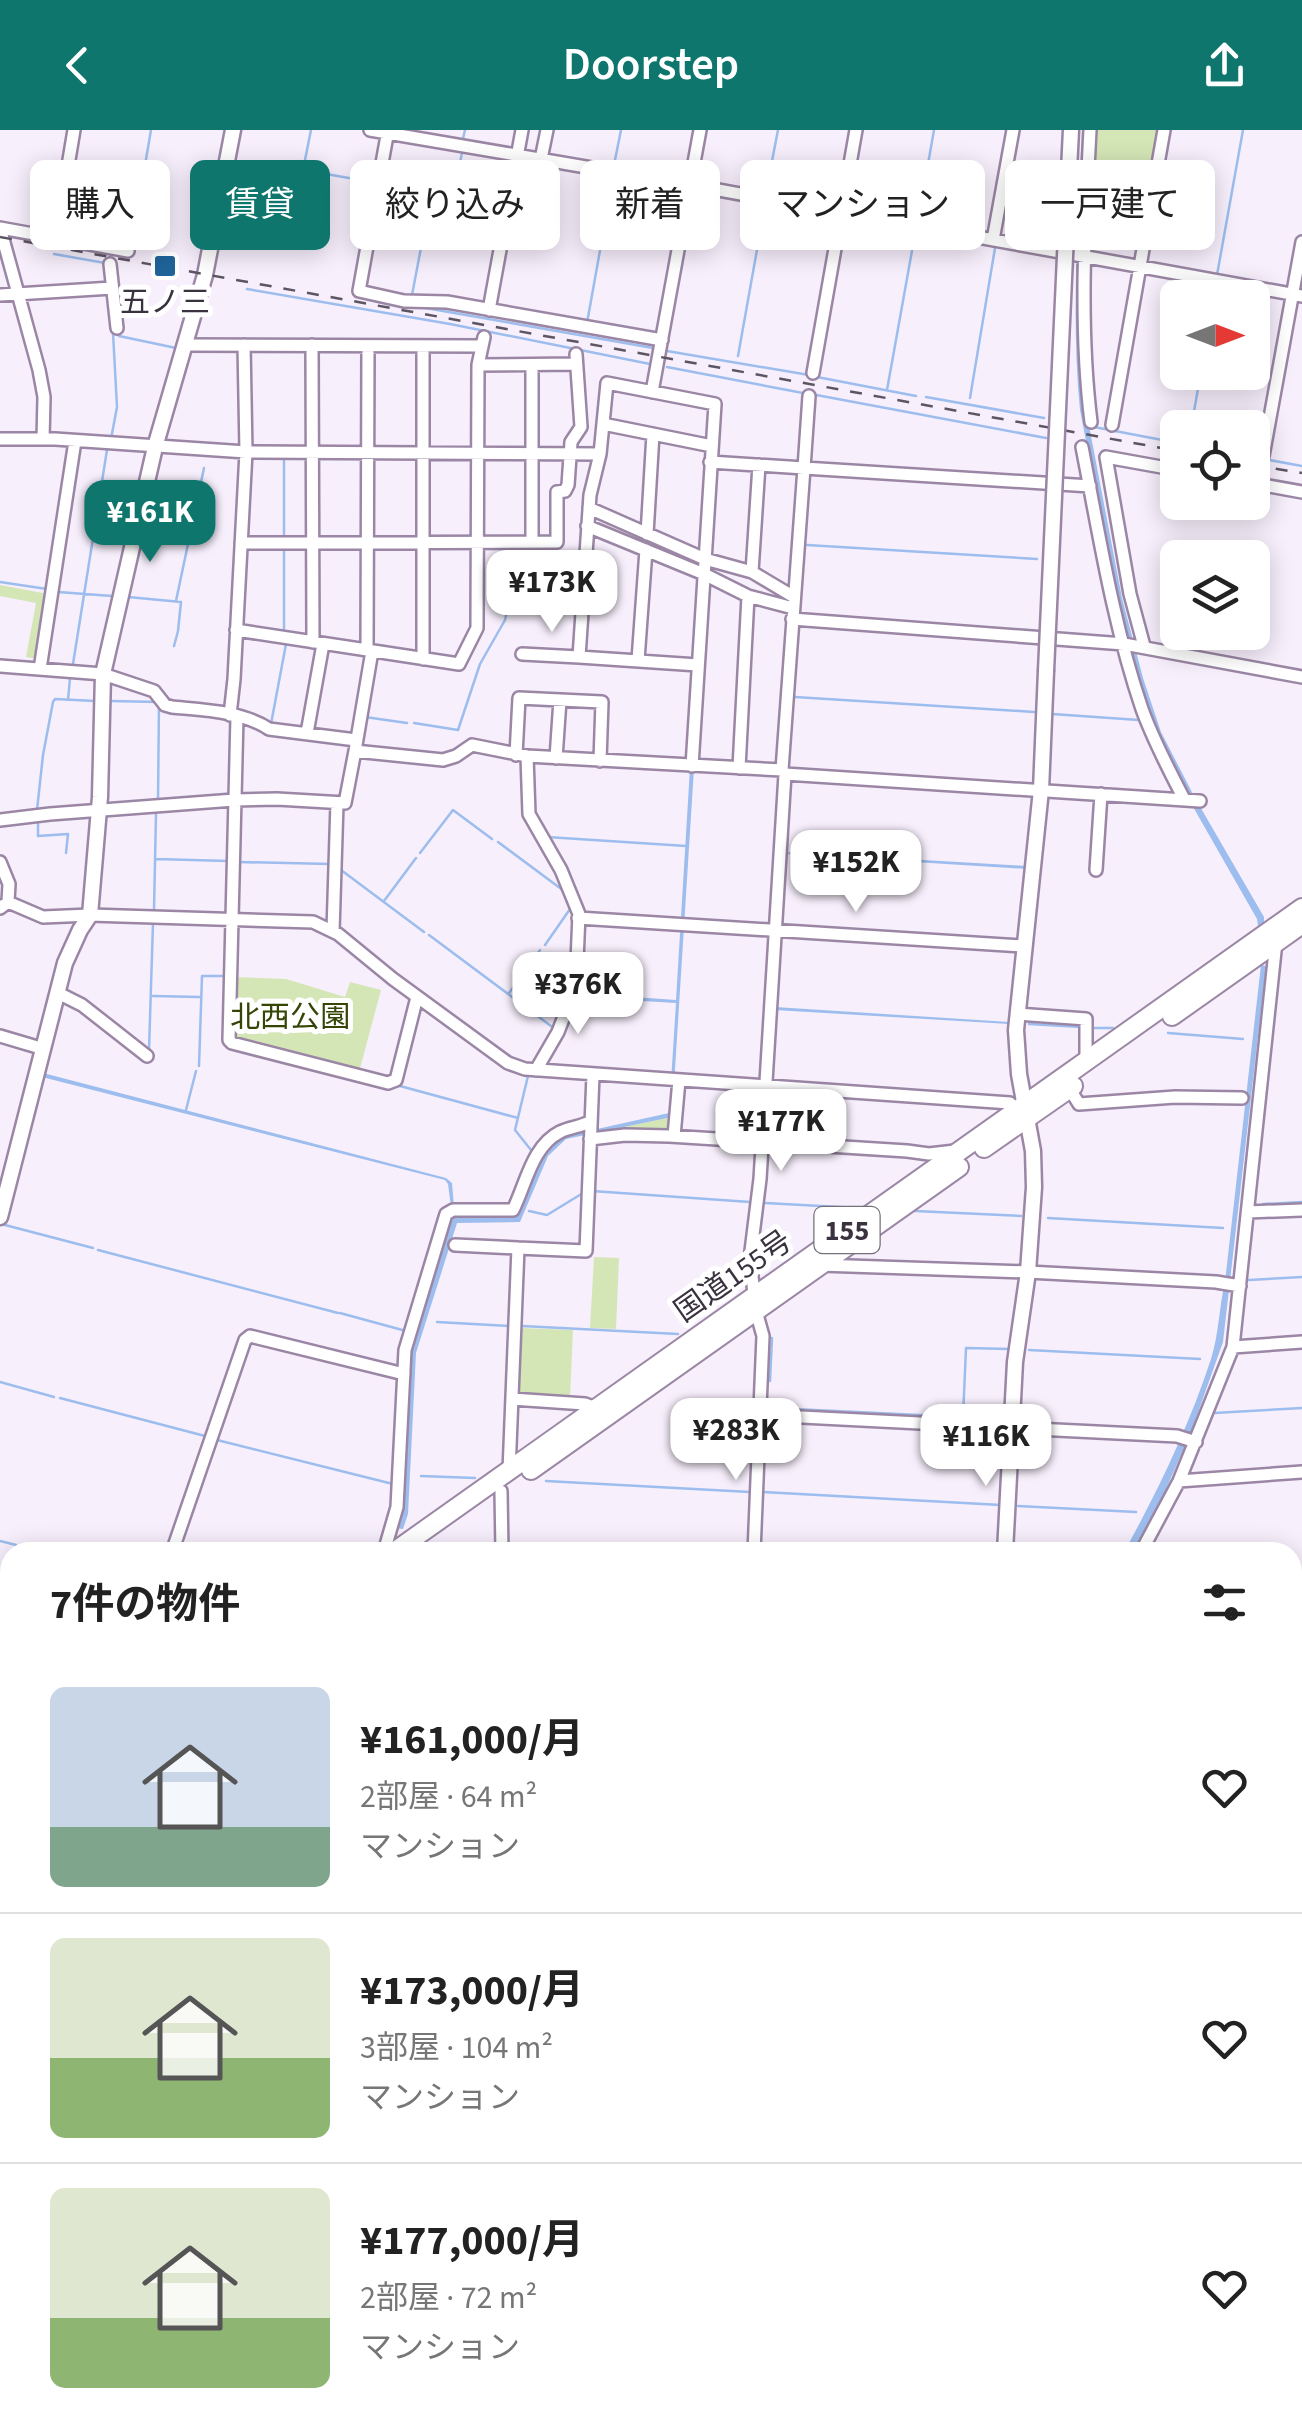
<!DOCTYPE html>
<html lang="ja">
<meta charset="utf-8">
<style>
body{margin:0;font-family:"Source Sans 3","Noto Sans JP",sans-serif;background:#f2f2f2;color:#222;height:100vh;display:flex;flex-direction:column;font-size:38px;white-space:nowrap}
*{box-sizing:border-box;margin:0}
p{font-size:32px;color:#767676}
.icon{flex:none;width:55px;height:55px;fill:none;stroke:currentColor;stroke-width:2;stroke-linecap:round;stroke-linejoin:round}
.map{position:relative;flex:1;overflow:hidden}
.panel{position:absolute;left:0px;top:1412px;width:1302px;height:892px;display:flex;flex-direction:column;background:#fff;border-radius:30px 30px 0 0;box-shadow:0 5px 25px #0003}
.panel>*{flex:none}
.guide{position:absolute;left:30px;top:30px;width:1242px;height:90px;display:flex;gap:20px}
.needle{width:65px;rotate:90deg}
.controls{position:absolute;left:1160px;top:150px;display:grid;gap:20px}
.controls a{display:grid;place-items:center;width:110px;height:110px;border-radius:15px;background:#fff;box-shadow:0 5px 25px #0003;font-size:50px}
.price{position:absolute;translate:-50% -85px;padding:0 22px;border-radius:20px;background:#fff;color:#222;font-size:32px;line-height:65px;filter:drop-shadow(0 2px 5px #0008)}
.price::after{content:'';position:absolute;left:50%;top:60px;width:30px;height:22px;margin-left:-15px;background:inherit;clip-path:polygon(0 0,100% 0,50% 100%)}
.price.selected{background:#0f766e;color:#fff}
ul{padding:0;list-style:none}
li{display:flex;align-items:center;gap:30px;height:250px;padding:0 50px}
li+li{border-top:2px solid #e0e0e0}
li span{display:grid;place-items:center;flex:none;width:280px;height:200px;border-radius:15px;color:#555}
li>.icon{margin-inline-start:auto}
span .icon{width:120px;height:120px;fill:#fffc;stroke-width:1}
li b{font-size:42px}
h2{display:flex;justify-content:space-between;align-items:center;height:120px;padding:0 50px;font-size:42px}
.tag{padding:0 35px;border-radius:15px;background:#fff;box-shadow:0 5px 25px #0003;font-size:35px;line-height:90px}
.tag.selected{background:#0f766e;color:#fff}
header{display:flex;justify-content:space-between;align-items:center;height:130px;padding:0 50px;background:#0f766e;color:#fff;font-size:45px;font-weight:600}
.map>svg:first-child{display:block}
.green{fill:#d4e6b6}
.water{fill:#9cbded}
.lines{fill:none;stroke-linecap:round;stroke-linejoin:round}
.stream{stroke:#9cbded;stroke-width:2.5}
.minor-casing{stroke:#9b87a5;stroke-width:16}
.tertiary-casing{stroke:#9b87a5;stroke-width:19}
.secondary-casing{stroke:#9b87a5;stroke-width:20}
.trunk-casing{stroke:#9b87a5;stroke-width:22}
.minor{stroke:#fff;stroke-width:11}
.tertiary{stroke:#fff;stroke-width:14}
.secondary{stroke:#fff;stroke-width:15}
.trunk{stroke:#fff;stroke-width:18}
.rail{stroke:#5d5562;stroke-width:2.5;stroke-dasharray:12 12;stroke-linecap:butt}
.tertiary-bridge-casing{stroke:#9b87a5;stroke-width:19;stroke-linecap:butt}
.tertiary-bridge{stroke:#fff;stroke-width:14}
.poi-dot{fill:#1f6398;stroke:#fff;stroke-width:4}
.labels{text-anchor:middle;stroke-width:10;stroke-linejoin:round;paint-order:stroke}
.shield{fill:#fff;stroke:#757079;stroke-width:2.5}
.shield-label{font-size:28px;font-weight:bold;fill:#3a323f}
.poi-label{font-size:30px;fill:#3a323f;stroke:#fff}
.park-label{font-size:30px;fill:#344505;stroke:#fff}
.street-label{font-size:30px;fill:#3a323f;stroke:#fff}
</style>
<header><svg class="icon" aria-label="back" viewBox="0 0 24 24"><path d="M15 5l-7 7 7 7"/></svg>Doorstep<svg class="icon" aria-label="share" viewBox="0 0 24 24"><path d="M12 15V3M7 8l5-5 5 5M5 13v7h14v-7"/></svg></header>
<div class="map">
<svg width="1302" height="2304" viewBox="0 0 1302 2304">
<rect width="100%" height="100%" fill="#f7effc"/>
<path class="green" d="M1094,0H1158L1145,78L1091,71Z
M0,455L48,464L39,529L26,527L36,473L0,466Z
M233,847L286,849L345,867L350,852L381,860L359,942L235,910L232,906Z
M672,987L673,1003H594Z
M594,1127L619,1128L616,1199L590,1198Z
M520,1198L573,1200L570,1269L517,1264Z"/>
<path class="water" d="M1082,0H1088L1086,280L1122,468L1143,548L1161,602L1195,668L1264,787V792L1258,796L1257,789L1188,668L1146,580L1116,468L1080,280C1071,187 1078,93 1082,0Z
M690,638H694L672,987L566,1009L548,1026L520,1092L457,1093L416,1223L408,1384L403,1399L394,1398L407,1222L449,1084L515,1085L541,1025L561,1007L669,983L676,873L575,867L577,863L676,870Z
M786,722L1027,736V739L786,724Z
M1261,835L1266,836L1223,1212L1191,1302L1163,1366L1132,1422H1124C1158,1361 1189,1296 1211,1229C1219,1204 1219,1177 1225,1152Z
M775,877L1009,892V894L775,880Z
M43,943L446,1048L452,1053L454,1077H451L448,1054L445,1050L42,947Z"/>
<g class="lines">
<path class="stream" d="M311,0L303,40L372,52
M463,9L465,0
M614,35L621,0
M380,54L453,67L462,23
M766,62L778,0
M918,91L934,0
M131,117L151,0
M54,124L105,133
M1217,145L1243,0
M247,159L450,194L650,234
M412,165L431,65
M1214,168L1216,159
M420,177L653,218
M587,193L613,48
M119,206L176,218
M667,221L809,245
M738,226L765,75
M667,237L803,263
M817,247L916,266
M887,260L915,104
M811,264L1046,308
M926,267L1044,288
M970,268L995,118
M1094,297L1178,313
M1191,298L1201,242
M111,309L117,277L113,203
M1264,329L1302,336
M284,409V328
M807,415L1037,429
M0,452L47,459
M58,462L112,466
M128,467L181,472L178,501L174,516
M176,471L204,338
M284,503V416
M73,534L107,320
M795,567L1034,582
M68,570L70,548
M110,571L159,572L158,672
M1052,584L1139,590
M365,587L407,593
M414,593L458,600L480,534L505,490L512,460
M271,594L286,514
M37,680L43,625L53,572L55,569L95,571
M38,689V706L68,704L66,723
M547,707L686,716
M498,712L564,761
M420,723L453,680L492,709
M156,729L228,731
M238,732L330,734
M341,740L424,802
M384,771L416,728
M154,780L156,683
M429,805L555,899
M545,815L570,779
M509,863L540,820
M153,866L200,867
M1029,894L1081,897
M1090,898H1113
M1168,903L1243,909
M149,920L153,793
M199,936L202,846H224
M528,946L515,1000L531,1020
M400,956L518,988
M186,980L196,941
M592,1061L750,1072
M765,1073L858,1078
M1263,1074L1302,1072
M529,1081L547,1085L583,1063
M915,1081L1021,1086
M1048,1088L1223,1098
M5,1095L93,1118
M98,1120L338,1183
M1249,1150L1302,1147
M340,1183L406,1201
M437,1192L509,1196
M522,1196L678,1204
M1029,1220L1200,1229
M770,1251L772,1208
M0,1252L54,1267
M60,1268L205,1306
M769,1269V1275L772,1278L941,1286
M1214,1283L1302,1278
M951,1287H963L966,1218L1010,1219
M217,1310L393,1354
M421,1346L475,1348
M546,1351L750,1362
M763,1362L1001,1375
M1018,1376L1136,1382
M0,1411L16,1415
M22,1416L45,1422
M0,1570L10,1573
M4,1729L10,1731
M1292,1784L1302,1785
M0,1905L10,1906
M0,2046L10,2048
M0,2207L10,2209
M829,2304L830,2295
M1018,2304L1020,2295
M1120,2304L1122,2295
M1251,2304L1252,2298"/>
<defs>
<path id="minor" d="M370,0L691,55L1302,166
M388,0L359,161L404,171L447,172L662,210
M1090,0C1085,97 1079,196 1091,292
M541,29L547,0
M0,98L39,240L44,267L43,309
M0,98L128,121
M56,107L74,0
M993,110L1013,0
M110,134L117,198
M0,165L112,158
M489,180L522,0
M186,215L482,216
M312,215L313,512
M423,216V529
M478,235L576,234
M532,235V412
M813,243L856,0
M652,262L700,0
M809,266L804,338L1090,356
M603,294L712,316
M1112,295L1164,0
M0,309H55L246,322L600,324
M1082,317C1099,404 1113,494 1142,579C1153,610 1169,640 1184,669
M1263,326L1302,112
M710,332L804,338L782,640L785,644L760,1049L750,1129L756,1181L763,1206L754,1422
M1252,353L1302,362
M589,378L705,429L752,442L794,467
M587,396L704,444L748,466L793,478
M647,404L653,304
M241,413L557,412V362L565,361L568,355L571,312L581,297L576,224
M752,442L759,335
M792,489L1124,514L1302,547
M236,500L459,534L477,498L478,235L484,207
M1144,516L1130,464L1106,327L1178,340
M367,520L368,216
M372,521L355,621L443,630L456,626L472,615L527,626L782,640
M522,524L579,527
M638,530L646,420
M0,536L103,544L154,561L165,575L172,577C203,580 242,581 269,599L356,610
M40,539L75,311
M230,585L234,549L246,322L244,215
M237,587L229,910L232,913L388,953L396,950L417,867
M307,603L323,514
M516,625L519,568L602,572L600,631
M527,626L529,684L561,740L579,784L576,855L558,902L536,940
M556,628L560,570
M692,636L715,274L607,253L600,324L590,365L579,527L698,535
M739,638L748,466
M785,644L1200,671
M0,690L50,684L234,670L277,669L345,673L355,621
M0,732L9,754L8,772
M1096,740L1101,664
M0,778L8,772L43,787L90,785L313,792L338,804L393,849L508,933L525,939L1010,973L1016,980
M578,788L1023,816
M333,801L337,673
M58,863L82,875L147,926
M1017,884L1086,889V932
M0,906L44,919
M1069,958L1079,974L1175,967L1242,968
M674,1006L679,950
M590,1009L625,1005L669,1006L907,1021L929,1024L955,1021
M1248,1082L1302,1080
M455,1115L518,1118
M820,1135L1028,1142L1216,1152L1240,1156
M1233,1217L1302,1212
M512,1269L585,1274L596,1278
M760,1285L1177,1306L1196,1312
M509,1341L518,1118L586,1121L593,945
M1179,1351L1302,1342
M501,1361L502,1422
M172,1422L245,1210L250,1206L404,1244
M389,1422L386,1415L397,1377L405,1220L446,1084L453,1080H513C526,1054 532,1016 560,1002C570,997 581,997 591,991
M1141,1422L1179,1351L1233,1217L1276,812
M1292,1472H1302
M1292,1485H1302
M0,1491L10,1493
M1292,1607H1302
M0,1650L10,1652
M1301,1717L1302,1711
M0,1808L10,1811
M1292,1881H1302
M0,2130L10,2132
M0,2280L10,2242
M43,2295L75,2304
M251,2295L255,2304
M356,2295L358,2304
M1272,2295L1302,2301
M144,2304L146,2295
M734,2304L735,2295
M1061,2304L1064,2295
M1180,2304L1182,2295"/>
<path id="tertiary" d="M1068,61L1071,0
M0,1087L65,833L80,800L90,785L100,667L103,544L155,317L205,145L233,0
M1005,1422L1015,1232L1028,1142L1034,1057L1033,1021L1019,944L1016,900L1041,660L1046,541
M949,2304L951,2295"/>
<path id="secondary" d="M1292,2152L1302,2154"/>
<path id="trunk" d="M1172,886L1302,794
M984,1018L1073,956
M531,1340L959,1037
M394,1422L1302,778
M0,1700L10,1693
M0,1719L10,1711"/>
</defs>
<use href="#minor" class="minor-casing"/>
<use href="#tertiary" class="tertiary-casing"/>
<use href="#secondary" class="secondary-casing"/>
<use href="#trunk" class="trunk-casing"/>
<use href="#minor" class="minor"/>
<use href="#tertiary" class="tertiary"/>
<use href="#secondary" class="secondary"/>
<use href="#trunk" class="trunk"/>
<path class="rail" d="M0,107L1178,321
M1252,335L1302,343"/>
<defs>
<path id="tertiary-bridge" d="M1046,541L1068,61"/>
</defs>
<use href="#tertiary-bridge" class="tertiary-bridge-casing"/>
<use href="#tertiary-bridge" class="tertiary-bridge"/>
</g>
<rect class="poi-dot" x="153" y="124" width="24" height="24" rx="5"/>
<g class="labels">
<rect class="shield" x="814.5" y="1077" width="65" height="46" rx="8"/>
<g class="shield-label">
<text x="847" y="1110">155</text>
</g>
<g class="poi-label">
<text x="165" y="182">五ノ三</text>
</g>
<g class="park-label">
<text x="290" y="897">北西公園</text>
</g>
<g class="street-label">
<text transform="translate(733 1146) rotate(-35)" y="10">国道155号</text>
</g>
</g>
</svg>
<div class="controls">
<a><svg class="needle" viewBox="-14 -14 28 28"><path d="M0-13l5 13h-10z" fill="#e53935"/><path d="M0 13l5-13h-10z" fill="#767676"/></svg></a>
<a><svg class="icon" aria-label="locate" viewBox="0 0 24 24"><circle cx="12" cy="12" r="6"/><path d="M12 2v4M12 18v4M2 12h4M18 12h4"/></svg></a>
<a><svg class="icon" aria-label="layers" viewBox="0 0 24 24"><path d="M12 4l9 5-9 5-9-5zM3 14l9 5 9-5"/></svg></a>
</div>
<b class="price selected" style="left:150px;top:435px">¥161K</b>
<b class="price" style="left:552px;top:505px">¥173K</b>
<b class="price" style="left:856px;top:785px">¥152K</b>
<b class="price" style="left:578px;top:907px">¥376K</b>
<b class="price" style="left:781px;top:1044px">¥177K</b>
<b class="price" style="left:736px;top:1353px">¥283K</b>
<b class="price" style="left:986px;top:1359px">¥116K</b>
<div class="guide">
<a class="tag">購入</a>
<a class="tag selected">賃貸</a>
<a class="tag">絞り込み</a>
<a class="tag">新着</a>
<a class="tag">マンション</a>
<a class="tag">一戸建て</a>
</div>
<section class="panel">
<h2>7件の物件<svg class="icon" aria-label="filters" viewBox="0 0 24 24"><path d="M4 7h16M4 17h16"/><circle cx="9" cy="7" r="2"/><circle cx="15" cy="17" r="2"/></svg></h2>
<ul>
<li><span style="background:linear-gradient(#c9d6e8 70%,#7fa58c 0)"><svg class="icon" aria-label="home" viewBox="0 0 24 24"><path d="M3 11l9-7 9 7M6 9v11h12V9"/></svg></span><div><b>¥161,000/月</b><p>2部屋 · 64 m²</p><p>マンション</p></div><svg class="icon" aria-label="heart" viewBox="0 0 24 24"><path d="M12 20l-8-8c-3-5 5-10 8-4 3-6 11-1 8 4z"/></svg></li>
<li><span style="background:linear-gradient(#dfe7d0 60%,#8fb573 0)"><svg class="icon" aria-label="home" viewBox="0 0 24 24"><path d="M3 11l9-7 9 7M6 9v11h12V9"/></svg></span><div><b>¥173,000/月</b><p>3部屋 · 104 m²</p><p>マンション</p></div><svg class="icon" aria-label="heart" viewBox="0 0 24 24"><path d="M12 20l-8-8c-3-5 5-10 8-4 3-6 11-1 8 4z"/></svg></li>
<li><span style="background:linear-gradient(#dfe7d0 65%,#8fb573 0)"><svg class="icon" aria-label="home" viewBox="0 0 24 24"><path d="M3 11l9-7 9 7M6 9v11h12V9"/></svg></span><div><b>¥177,000/月</b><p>2部屋 · 72 m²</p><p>マンション</p></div><svg class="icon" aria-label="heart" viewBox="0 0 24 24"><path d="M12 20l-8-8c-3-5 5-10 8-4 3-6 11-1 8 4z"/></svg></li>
</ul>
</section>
</div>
